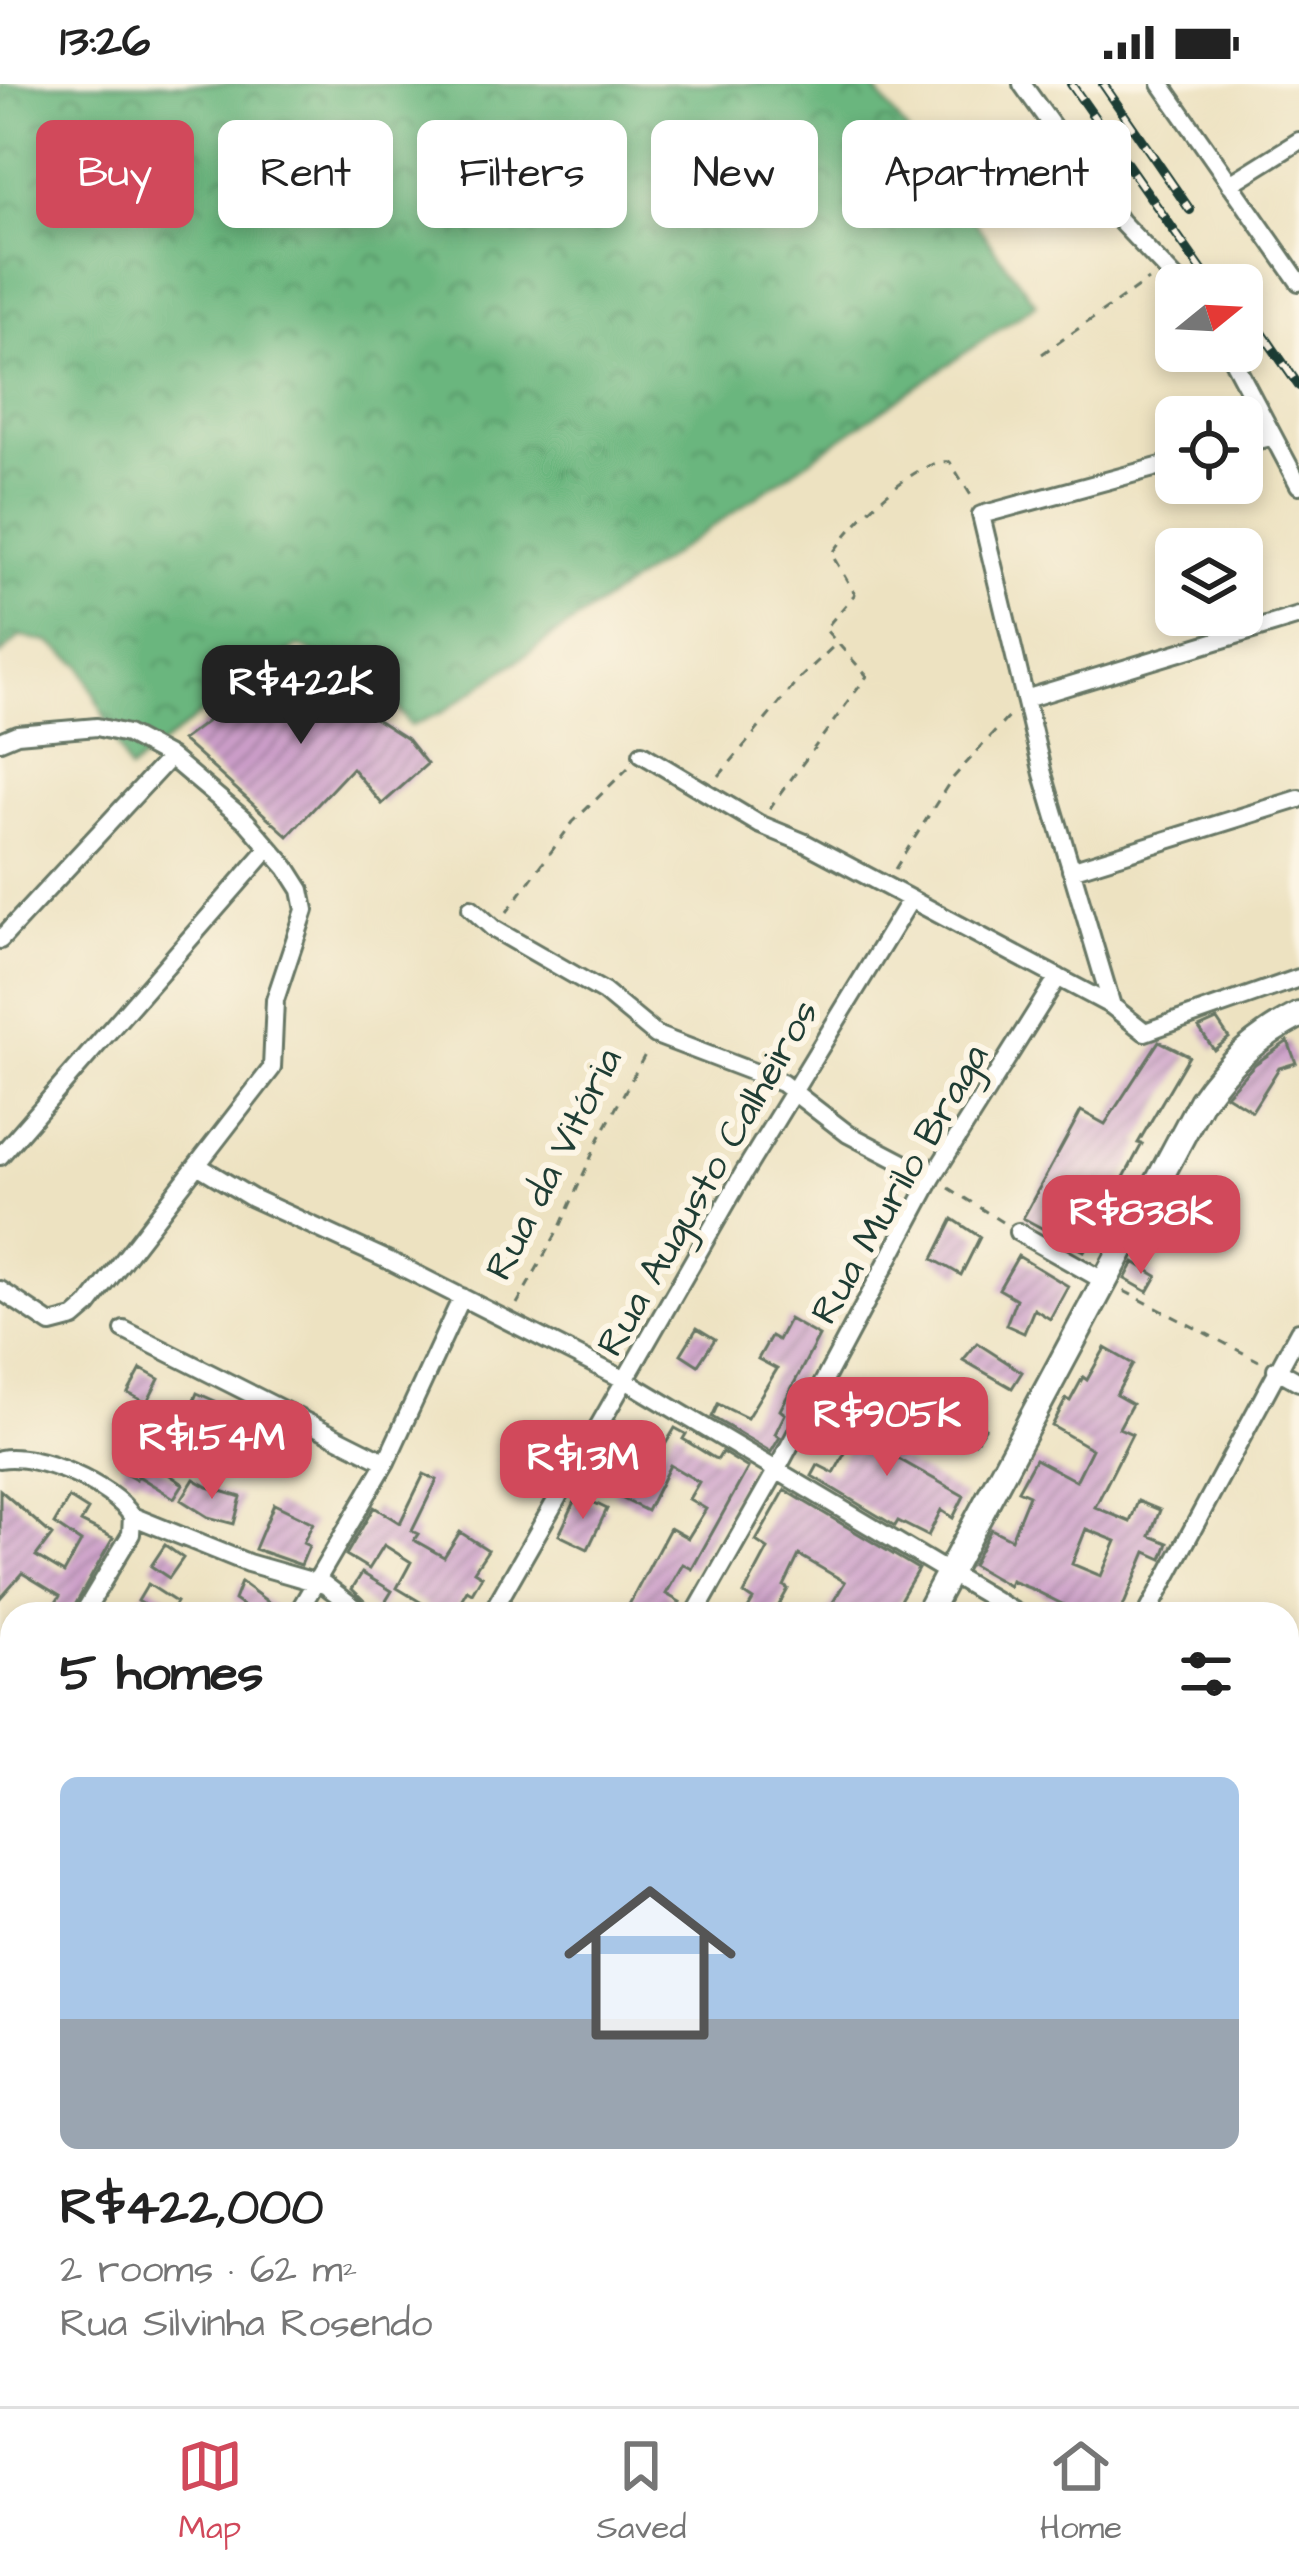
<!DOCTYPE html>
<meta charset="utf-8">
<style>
body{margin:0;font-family:"Architects Daughter",sans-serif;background:#f2f2f2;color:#222;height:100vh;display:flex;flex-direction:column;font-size:45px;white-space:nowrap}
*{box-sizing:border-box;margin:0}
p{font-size:39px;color:#767676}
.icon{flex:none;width:66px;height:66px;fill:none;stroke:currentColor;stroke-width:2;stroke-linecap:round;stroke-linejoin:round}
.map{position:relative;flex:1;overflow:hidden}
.panel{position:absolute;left:0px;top:1518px;width:1299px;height:804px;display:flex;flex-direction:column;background:#fff;border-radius:36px 36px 0 0;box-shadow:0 6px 18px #0003}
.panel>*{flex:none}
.hud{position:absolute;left:36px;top:36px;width:1227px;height:108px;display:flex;gap:24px}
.needle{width:78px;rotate:72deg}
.buttons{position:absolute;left:1155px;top:180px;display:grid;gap:24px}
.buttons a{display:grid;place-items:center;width:108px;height:108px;border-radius:18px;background:#fff;box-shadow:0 6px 18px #0003;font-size:60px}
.price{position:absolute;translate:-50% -102px;padding:0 27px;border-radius:24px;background:#d1495b;color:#fff;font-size:39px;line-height:78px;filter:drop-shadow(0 3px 6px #0008)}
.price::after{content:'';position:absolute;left:50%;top:72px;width:36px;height:27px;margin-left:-18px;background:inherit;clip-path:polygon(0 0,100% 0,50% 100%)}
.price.current{background:#222;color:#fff}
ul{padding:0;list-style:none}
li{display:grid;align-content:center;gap:24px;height:636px;padding:0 60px}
li span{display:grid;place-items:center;height:372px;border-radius:18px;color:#555}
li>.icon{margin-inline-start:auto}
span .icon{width:216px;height:216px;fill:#fffc;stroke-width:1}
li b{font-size:51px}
h2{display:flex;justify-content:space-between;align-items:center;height:144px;padding:0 60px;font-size:51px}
.tag{padding:0 42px;border-radius:18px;background:#fff;box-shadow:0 6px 18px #0003;font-size:42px;line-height:108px}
.tag.current{background:#d1495b;color:#fff}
.status{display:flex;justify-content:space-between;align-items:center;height:84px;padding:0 60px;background:#fff;direction:ltr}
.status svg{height:33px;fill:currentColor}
.tabs{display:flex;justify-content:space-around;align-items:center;height:168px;border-top:3px solid #e0e0e0;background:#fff;font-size:33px;color:#767676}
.tabs a{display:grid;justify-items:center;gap:6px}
.tabs .current{color:#d1495b}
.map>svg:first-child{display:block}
.forest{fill:url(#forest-crowns);stroke:#447a59;stroke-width:3}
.building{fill:url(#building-hatch);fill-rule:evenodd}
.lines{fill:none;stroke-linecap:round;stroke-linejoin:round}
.street-casing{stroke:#677765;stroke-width:22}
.secondary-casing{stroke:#677765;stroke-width:30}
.primary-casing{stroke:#677765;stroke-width:33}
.path{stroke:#677765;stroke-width:3;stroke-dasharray:9 9;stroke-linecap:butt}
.street{stroke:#fff;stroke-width:16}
.secondary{stroke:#fff;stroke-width:24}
.primary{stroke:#fff;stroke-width:27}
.rail-casing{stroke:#1f3d34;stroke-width:10}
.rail{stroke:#fcf5e5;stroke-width:6;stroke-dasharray:18;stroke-linecap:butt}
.labels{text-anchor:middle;stroke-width:12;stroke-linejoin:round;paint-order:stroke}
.street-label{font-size:39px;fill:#1f3d34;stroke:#fcf5e5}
</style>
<div class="status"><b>13:26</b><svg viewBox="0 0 49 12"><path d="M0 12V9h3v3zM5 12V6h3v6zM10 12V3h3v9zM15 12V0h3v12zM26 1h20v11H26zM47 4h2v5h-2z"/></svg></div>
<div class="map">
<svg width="1299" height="2322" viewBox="0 0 1299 2322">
<defs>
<pattern id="forest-crowns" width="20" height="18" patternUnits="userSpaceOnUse" patternTransform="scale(3)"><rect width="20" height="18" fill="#6ab67e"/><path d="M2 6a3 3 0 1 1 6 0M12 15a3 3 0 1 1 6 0" fill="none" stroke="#579568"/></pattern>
<pattern id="building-hatch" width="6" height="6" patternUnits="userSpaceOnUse" patternTransform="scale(3)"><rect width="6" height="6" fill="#cb9dc8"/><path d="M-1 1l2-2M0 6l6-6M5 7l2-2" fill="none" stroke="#a481a3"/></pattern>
</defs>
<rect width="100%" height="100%" fill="#fcf5e5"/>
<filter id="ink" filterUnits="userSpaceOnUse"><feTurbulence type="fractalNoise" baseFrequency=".00833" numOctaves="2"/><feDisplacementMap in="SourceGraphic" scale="24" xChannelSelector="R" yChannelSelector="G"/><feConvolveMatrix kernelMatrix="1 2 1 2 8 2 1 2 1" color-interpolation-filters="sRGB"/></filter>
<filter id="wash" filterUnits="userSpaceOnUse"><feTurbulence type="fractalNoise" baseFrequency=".004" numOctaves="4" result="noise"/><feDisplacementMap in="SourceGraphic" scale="48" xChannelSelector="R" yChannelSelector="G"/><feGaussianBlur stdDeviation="2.7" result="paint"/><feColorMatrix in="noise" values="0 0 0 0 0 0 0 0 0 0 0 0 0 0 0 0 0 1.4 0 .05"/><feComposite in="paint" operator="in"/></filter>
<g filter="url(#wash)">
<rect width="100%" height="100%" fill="#ede2c1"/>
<path class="forest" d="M0,0H871L1036,220L443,628L410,642L380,599L298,562L207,625L129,687L81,581L49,558L20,552L0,572Z"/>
<g id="blocks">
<path class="building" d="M287,578L407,655L427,680L382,720L352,684L288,752L182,656Z
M1217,936L1229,954L1214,966L1199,944Z
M1159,957L1189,972L1138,1059L1142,1060L1084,1167L1023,1134L1081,1027L1105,1040Z
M1288,957L1296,979L1279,984L1252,1027L1226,1011L1255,980Z
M1166,1117L1200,1136L1184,1165L1151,1146Z
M953,1135L980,1153L961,1191L933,1175Z
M1018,1172L1068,1202L1050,1235L1034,1225L1024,1249L1006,1241L1016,1215L999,1205Z
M1134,1178L1157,1192L1148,1208L1125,1195Z
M789,1235L819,1252L780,1326L785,1330L775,1350L780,1353L771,1368L712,1333L718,1320L747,1334L777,1285L758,1275L771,1252L778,1256Z
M697,1244L715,1255L698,1281L681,1270Z
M977,1259L1022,1288L1012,1304L963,1276Z
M1105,1264L1133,1280L1116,1311L1132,1320L1119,1344L1132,1350L1095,1423L1130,1438L1138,1417L1160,1426L1150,1452L1168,1459L1162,1475L1146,1468L1120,1530H1082L1032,1505L1011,1497L1009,1502L972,1481L991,1445L1011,1455L1029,1411L1018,1406L1035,1375L1076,1397L1092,1365L1052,1342L1066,1315L1070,1317L1083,1293L1087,1296ZM1086,1445L1116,1457L1101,1492L1072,1480Z
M141,1285L159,1295L147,1319L128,1309Z
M197,1309L215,1317L204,1342L186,1335Z
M941,1318L985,1344L975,1359L930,1336Z
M854,1327L901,1351L892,1371L964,1412L953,1434L941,1426L928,1452L898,1437L895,1442L812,1392L818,1381L834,1389L851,1358L841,1352Z
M623,1339L637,1347L623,1372L609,1365Z
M675,1344L686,1350L683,1355L714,1374L718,1375L722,1368L748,1384L692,1485L683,1480L666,1510L680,1518L673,1530H624L670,1444L688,1454L706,1425L689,1415L699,1398L670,1381L647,1427L613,1410L626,1388L643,1398Z
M132,1365L183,1400L174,1414L138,1392L136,1396L120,1387Z
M424,1390L437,1396L412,1447L418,1450L414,1456L444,1473L460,1448L488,1466L474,1487L482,1492L472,1509L467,1506L453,1530H423L427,1522L397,1504L411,1478L384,1461L369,1485L346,1471L374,1423L400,1439Z
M194,1395L208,1403L241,1413L234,1440L208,1433L181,1416Z
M0,1406L52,1451L36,1472L64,1489L81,1458L54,1440L69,1414L88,1426L81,1438L113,1454L70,1530H49L60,1512L22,1489L0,1514Z
M785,1406L918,1485L892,1530H826L845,1498L799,1471L784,1502L788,1505L774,1530H745L753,1516L744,1510L768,1465L756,1457Z
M578,1411L607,1425L588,1465L559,1451Z
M274,1420L313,1439L303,1459L309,1462L301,1481L255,1465Z
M165,1461L183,1474L169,1494L151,1482Z
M362,1489L392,1507L378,1530L352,1505Z
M241,1498L256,1509L284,1530H254L234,1516Z
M148,1500L176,1518L169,1530H158L138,1517Z"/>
</g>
</g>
<g filter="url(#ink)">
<use href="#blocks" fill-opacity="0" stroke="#677765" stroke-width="3"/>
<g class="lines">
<defs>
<path id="street" d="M1022,0L1120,137L1181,201
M1161,0L1299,198
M1230,100L1299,57
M1228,267L1299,401
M1242,360L1271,353
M1025,615L1299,532
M0,657L17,650L97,643L127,650L170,673L246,737L287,784L301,806L305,826L275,916L272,984L88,1222L74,1234L51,1240L0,1206
M642,670L759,740L805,759L1112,922L1145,948L1299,894
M1071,786L1299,715
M471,824L494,845L604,908L656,951L782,999L848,1050L932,1094
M0,856L170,673
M1112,922L1043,690L981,431L1176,378
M0,1072L269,764
M197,1081L252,1114L394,1179L627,1297L1018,1530
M1018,1148L1106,1198
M124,1246L386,1378
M1276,1285L1299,1298
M0,1375C36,1368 112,1401 132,1432L248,1479L325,1501L363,1530
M83,1530L131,1450L132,1432
M297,1530L386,1378L462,1213
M491,1530L743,1090L910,816
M695,1530L775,1389L932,1094L1058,893
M1147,1530L1299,1247
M0,1686L12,1662
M1287,1695L1299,1679
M1287,1718L1299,1729
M0,1725L12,1732
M0,2053L12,2032
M1287,2060L1299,2066
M1287,2178L1299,2157
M103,2322L107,2310
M262,2322L269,2310
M951,2322L954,2310
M1187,2322L1207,2310"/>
<path id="secondary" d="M927,1530L1201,1017C1228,978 1257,953 1299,931
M582,2310L585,2322"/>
<path id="primary" d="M0,2250L12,2257
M123,2310L154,2322"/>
</defs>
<use href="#street" class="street-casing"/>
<use href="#secondary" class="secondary-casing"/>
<use href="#primary" class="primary-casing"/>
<path class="path" d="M968,113L1040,60
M1042,270L1148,196
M719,692L801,593L836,560
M769,725L867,592L825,545L855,510L832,471C849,442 916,373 950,378L972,413
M895,785L951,696L1011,630
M507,828L573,738L628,684
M949,1104L1002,1138
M1124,1207L1259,1277
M517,1220L560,1143L599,1055L647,967"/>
<use href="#street" class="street"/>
<use href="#secondary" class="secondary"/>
<use href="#primary" class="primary"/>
<defs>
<path id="rail" d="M1071,0L1212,201
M1103,0L1190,126
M1242,220L1299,302"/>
</defs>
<use href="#rail" class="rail-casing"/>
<use href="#rail" class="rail"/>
</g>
</g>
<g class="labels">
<g class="street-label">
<text transform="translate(552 1079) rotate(-63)" y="14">Rua da Vitória</text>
<text transform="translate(706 1093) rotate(-60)" y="14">Rua Augusto Calheiros</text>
<text transform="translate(898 1099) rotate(-60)" y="14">Rua Murilo Braga</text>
</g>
</g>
</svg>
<div class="buttons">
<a><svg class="needle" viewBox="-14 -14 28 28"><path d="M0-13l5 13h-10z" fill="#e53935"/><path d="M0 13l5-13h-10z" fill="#767676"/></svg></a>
<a><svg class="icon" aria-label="locate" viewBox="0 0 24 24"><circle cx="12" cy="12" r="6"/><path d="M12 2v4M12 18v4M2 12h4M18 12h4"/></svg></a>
<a><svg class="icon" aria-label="layers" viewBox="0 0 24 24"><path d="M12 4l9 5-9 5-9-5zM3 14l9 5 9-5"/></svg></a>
</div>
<b class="price current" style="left:301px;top:663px">R$422K</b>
<b class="price" style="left:1141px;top:1193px">R$838K</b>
<b class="price" style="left:887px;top:1395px">R$905K</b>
<b class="price" style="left:212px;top:1418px">R$1.54M</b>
<b class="price" style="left:583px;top:1438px">R$1.3M</b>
<div class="hud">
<a class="tag current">Buy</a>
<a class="tag">Rent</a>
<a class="tag">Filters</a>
<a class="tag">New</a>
<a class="tag">Apartment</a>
</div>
<section class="panel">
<h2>5 homes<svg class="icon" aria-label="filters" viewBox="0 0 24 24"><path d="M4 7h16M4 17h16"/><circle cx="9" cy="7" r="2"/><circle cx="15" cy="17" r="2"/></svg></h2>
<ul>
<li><span style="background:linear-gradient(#a9c7e8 65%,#9aa5b1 0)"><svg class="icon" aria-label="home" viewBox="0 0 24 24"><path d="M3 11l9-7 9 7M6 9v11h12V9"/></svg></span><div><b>R$422,000</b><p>2 rooms · 62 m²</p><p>Rua Silvinha Rosendo</p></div></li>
</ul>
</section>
</div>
<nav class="tabs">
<a class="current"><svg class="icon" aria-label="map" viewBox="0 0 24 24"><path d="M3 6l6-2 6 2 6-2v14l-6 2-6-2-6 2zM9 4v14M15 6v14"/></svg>Map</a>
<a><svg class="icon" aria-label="saved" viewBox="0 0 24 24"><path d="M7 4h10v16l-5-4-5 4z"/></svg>Saved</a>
<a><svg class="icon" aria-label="home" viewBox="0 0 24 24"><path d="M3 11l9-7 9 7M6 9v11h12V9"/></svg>Home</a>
</nav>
